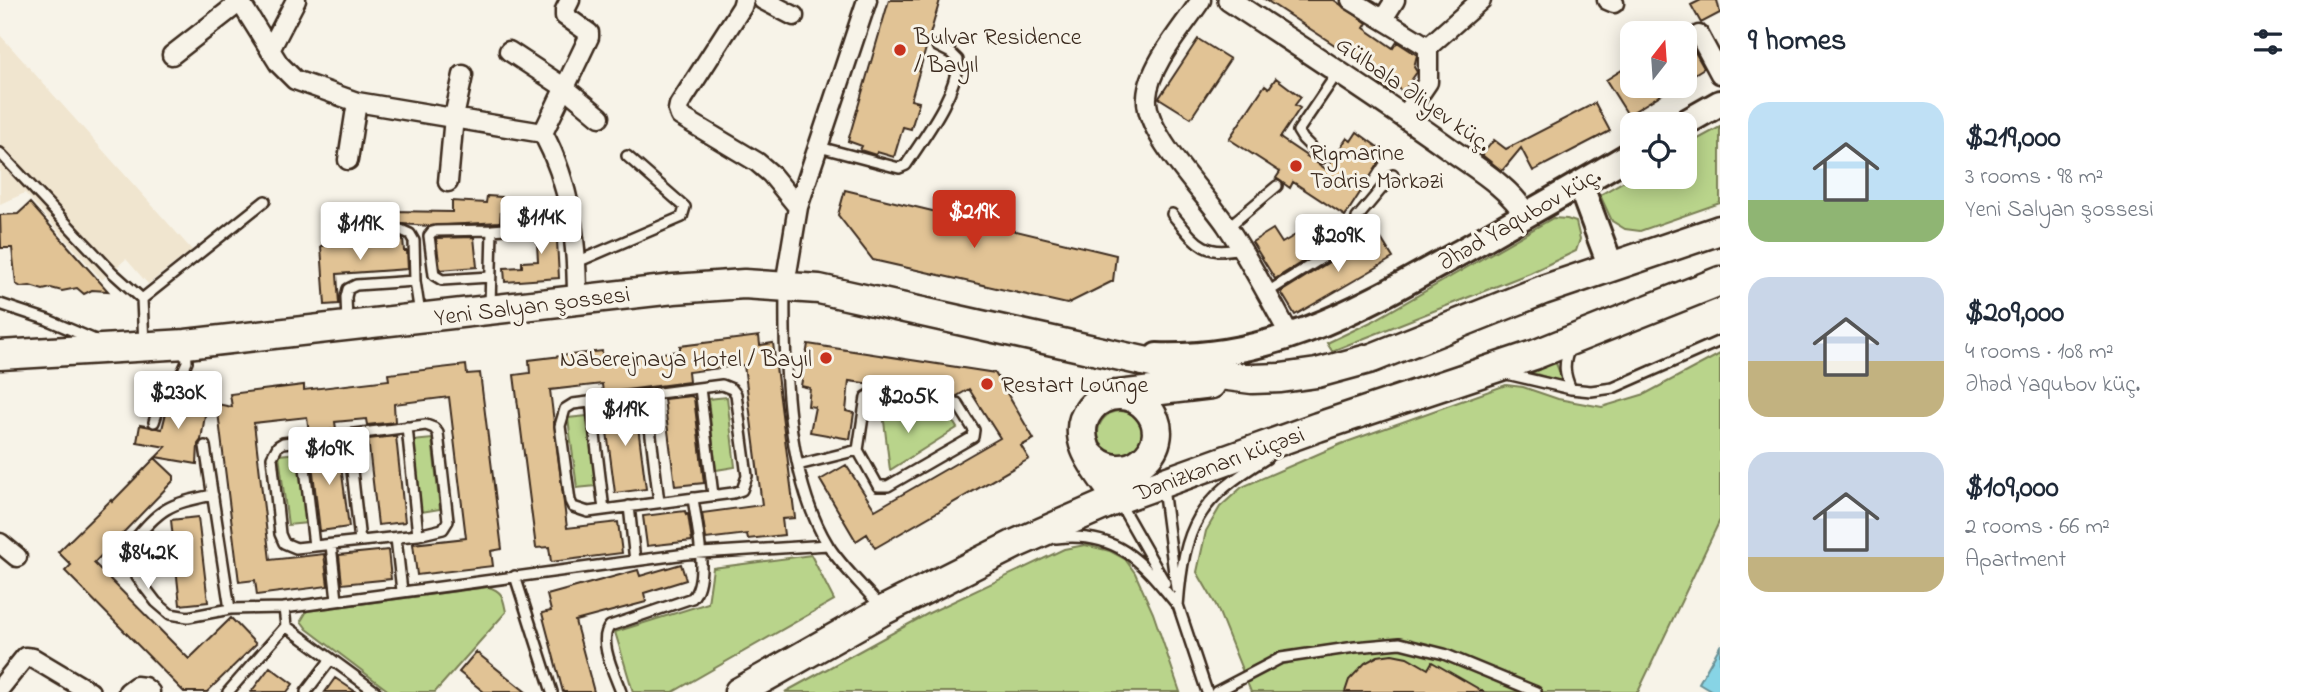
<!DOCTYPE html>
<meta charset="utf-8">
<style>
body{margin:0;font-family:"Indie Flower",sans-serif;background:#f6f6f7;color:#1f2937;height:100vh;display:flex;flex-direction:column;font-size:26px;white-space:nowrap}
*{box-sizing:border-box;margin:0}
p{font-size:23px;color:#747a83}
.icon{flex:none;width:38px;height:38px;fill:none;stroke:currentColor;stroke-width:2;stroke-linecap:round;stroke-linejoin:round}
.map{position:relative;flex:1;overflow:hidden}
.panel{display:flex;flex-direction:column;background:#fff;width:595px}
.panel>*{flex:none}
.needle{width:46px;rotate:17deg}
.tools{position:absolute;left:1620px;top:21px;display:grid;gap:14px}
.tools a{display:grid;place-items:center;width:77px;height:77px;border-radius:14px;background:#fff;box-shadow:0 4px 18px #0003;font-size:35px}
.price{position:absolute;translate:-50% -60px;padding:0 16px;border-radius:7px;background:#fff;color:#222;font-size:23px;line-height:46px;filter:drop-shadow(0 2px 4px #0008)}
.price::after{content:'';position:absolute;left:50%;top:42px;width:21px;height:16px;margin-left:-10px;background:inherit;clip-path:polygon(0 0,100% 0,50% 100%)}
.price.current{background:#c8321e;color:#fff}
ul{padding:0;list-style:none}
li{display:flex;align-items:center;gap:21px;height:175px;padding:0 28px}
li span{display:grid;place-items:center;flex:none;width:196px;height:140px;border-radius:21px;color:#555}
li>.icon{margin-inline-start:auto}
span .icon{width:84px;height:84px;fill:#fffc;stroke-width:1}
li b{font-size:30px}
h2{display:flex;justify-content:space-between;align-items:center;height:84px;padding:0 28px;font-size:30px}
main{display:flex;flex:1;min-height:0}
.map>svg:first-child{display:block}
.built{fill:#f0e5cf}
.green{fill:#b9d48b;stroke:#7a7f54;stroke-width:2}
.water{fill:#87d4e5;stroke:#699095;stroke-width:2}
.building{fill:#e1c395;stroke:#3b2a1e;stroke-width:2}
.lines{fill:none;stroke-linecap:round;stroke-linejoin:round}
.service-casing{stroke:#3b2a1e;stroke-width:14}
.minor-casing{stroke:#3b2a1e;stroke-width:23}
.tertiary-casing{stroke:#3b2a1e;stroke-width:26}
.secondary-casing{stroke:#3b2a1e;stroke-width:30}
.trunk-casing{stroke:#3b2a1e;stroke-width:33}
.service{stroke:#f7f3e8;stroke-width:9}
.minor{stroke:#f7f3e8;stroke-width:18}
.tertiary{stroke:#f7f3e8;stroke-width:21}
.secondary{stroke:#f7f3e8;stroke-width:24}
.trunk{stroke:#f7f3e8;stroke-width:28}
.poi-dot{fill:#c8321e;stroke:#f7f3e8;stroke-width:2.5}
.labels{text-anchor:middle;stroke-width:6;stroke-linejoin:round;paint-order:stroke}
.poi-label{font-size:24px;fill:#3b2a1e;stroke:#f7f3e8;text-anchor:start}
.street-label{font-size:24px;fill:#3b2a1e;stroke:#f7f3e8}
</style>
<main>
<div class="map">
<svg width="1720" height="692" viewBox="0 0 1720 692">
<rect width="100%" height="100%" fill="#f7f3e8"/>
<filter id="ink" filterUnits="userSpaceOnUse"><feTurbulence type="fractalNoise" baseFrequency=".0143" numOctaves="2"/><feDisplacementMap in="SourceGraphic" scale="14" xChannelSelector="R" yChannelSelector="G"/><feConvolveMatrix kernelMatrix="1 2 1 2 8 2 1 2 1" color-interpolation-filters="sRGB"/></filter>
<g filter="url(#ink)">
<path class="built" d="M0,35L192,250L148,284L126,259L102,280L25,193L0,204Z"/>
<path class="green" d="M1720,127V203L1640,231L1625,229L1612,221L1600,195L1633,176L1685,177V146Z
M1553,218L1567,219L1576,222L1580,239L1576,251L1530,273L1332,351L1327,343L1373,321Z
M1720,354V520L1638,692H1251L1216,605L1197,572L1206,531L1220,507L1242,487L1341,444L1506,385L1523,387L1558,399L1602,407L1645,394Z
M1555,361L1564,383L1527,371Z
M727,397L735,467L716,470L708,399Z
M1098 433a22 22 0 1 1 44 0a22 22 0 1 1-44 0Z
M947,412L957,428L890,470L883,413Z
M587,416L596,486L577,488L568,418Z
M432,439L440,509L421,512L413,441Z
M298,453L307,523L288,525L279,455Z
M1085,545L1110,551L1125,559L1135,573L1153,613L1180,692H785L929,613L1064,549Z
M811,555L834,600L673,692H633L615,632L708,603L713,568Z
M488,587C503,591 503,598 506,612L435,692H390L307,629L301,621L307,611Z"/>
<path class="water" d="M1720,646V692H1714L1699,683Z"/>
<path class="building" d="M889,0H940L911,100L919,102L911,129L903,127L894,157L877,152L876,155L860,150L862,146L848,141Z
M1266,0H1334L1367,23L1364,28L1393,48L1397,42L1417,55L1414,67L1417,72L1403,92L1395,86L1391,92L1380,85L1385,78Z
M1701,0H1717L1720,13L1701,23L1691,5Z
M1685,34L1704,68L1685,80Z
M1198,39L1230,59L1191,118L1159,98Z
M1633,63V86H1675L1628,115L1606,80Z
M1276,78L1301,97L1295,105L1300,108L1280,138L1326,169L1347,138L1351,141L1357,132L1383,151L1378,158L1381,160L1345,216L1293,182L1290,188L1276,178L1280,172L1229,139L1265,85L1269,88Z
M1595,103L1610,131L1533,171L1521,148L1502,171L1482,155L1494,140L1506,149Z
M845,190L1116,255L1113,281L1067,304L873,260L838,215Z
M487,196L502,197L500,222L429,226L389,223V211L452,212V201L486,203Z
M30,203L74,253L108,291L92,290L84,294L77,288L62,291L51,288L43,290L30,286L21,287L16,284L12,248H1L0,215L18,214Z
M559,217L563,240H557L559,278L505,282L504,268L522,267V262L538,261L537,244H542L541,218Z
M1324,218L1337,240L1275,279L1252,242L1273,229L1282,243Z
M1377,232L1393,258L1295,315L1281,292Z
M388,237L403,239L404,251H407L408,269L337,274L339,304L325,305L321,246L388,241Z
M474,237L477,267L440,270L436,238Z
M759,336L760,345L773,343L795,518L782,519L784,535L748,539L747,534L706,539L702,513L762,505L744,365L688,372L689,382L603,393L602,384L550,390L567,528L618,522L622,553L551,562L549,547L536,548L514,375L530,373L529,360L602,351L603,360L680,351V346Z
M808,344L995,373L1034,439L1021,446L1029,459L875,548L867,534L856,541L820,480L846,465L875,510L1000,438L969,389L957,396L849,381L846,411L854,413L850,439L810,432L815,407L808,406L810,388L801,386Z
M466,365L467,374L480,373L502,549L491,551L493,566L417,575L413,544L466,538L449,397L394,404L395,422L367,425L366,419L335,422L336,429L309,433L307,417L254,423L270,560L324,554L328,586L257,595L255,580L239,582L217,404L232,407L230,394L304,385V390L389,380L388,374Z
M691,396L694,398L704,483L675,486L664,399Z
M170,397L207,403L201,440L198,444L197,464L156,457L166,447L137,442L140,425L162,429Z
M635,403L646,489L615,493L604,409L605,407Z
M396,436L405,522L378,525L368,439Z
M338,443L349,527L320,531L310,447Z
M155,458L174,476V480L94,563L189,659L231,618L256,644L207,692H184L65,571L71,565L58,552L111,500L112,502Z
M685,511L686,515L688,514L692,541L647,546L643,516Z
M198,517L208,602L180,605L171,520Z
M388,550L391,579L342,584L339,555Z
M681,564L686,580L644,593L646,602L575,621L594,692H563L542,613L551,611L547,595L638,570L640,576Z
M476,652L526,692H484L459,672Z
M1392,654L1407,657L1428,669L1432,662L1484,692H1345L1349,680L1365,663L1378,656Z
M270,667L293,684L287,692H251Z
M335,678L356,692H325Z"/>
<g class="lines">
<defs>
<path id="service" d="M819,147L899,168L906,165C926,134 955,98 958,60L951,53L937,46
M0,153L112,272L142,299L144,345
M1322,158L1303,139L1298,131L1338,72
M1172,214C1194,240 1203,258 1240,248
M1228,227L1277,186
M337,230H401L410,234L414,241L415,281L420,314
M577,262L682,217L685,207L627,156
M490,277L442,280L434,275L429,236L432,232L436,231L492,230
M785,289C784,367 786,476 828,545C841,566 864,587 880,606
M1266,293L1354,238L1357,218L1393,175
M142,299L265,201
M0,304L48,320L95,340
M490,306L492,230L519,228
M347,323L346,297L348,289L356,285L415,281
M1507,374L1571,389C1564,374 1563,363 1570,348
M722,385L732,389L736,394L747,476L742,490L733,493L588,512L573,507L570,501L560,426L565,409L573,404Z
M700,388L713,495
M1571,389L1591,391L1613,388L1720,341
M873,393L957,403L974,430L973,437L888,486H878L858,450L866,397Z
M646,395L659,502
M591,402L604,510
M154,422L165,389L177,380L183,371L187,362L186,347
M426,425L434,428L438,433L448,521L443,529L418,535L296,548L284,543L280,534L272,457L278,446L283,443Z
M407,427L418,535
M348,435L360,541
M302,441L314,546
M205,446L230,609L284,608
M798,465L858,450
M1163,488L1176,588
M213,495C168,504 160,508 131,544L133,568L137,577L156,602L170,614L188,617L230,609
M1120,504L1165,583
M629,506L635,561
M396,538L402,591
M1056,538C1119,531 1142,562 1178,606
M331,545L337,600
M515,576L552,692
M1177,602L1207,692
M1178,606C1184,525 1198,500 1267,458
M286,626L376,692
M228,692L286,626L284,608L686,554L828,545
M306,692L331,659
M621,692C615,675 597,640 610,626L692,598C710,580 696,522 693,498
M1216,692L1281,658L1355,647L1400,643L1444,654L1536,692"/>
<path id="minor" d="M239,0L279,64L295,80L357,102L543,133C571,185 577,242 577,300
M744,0L742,7L679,105L678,110L680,116L757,162L771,174L798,207
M763,0L794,16
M1201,0C1184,26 1149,65 1147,97C1144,134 1206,194 1227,226C1251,262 1270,300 1291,337
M1351,0L1428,47V82L1405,116
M1607,0L1614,3
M1383,19L1395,0
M1699,35L1720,74
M1428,47L1481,0
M270,50L296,0
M509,51L565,88L600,117
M172,55L240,2
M543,133L589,37V33L565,16V10L570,0
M348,160L357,102
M448,182L454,117L463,75
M785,285L798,207L867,0
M0,543L17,557
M1,687L25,657L33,658L90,692
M128,692L136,686L144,687L150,692"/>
<path id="tertiary" d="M1229,0C1303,49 1378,97 1450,149C1476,168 1509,187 1526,215"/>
<path id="secondary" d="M1683,124L1720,103
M1580,184L1611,267
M1157,356C1275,360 1362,307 1461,252C1518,219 1576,187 1633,153"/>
<path id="trunk" d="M0,355L186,344L674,289L744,284L819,289L1188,371L1252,379L1281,378L1317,373L1372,358L1543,290L1720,230
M1119,395L1211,384
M1087,452C1123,496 1180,445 1147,408C1140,400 1130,395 1119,395C1108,395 1097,400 1090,409C1066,438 1101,474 1118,499
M739,692L884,610L1015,544L1118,499L1318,427L1534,355L1720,281"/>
</defs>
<use href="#service" class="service-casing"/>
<use href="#minor" class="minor-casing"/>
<use href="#tertiary" class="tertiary-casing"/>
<use href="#secondary" class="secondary-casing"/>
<use href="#trunk" class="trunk-casing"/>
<use href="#service" class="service"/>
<use href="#minor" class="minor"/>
<use href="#tertiary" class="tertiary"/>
<use href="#secondary" class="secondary"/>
<use href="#trunk" class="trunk"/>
</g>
</g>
<g class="poi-dot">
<circle cx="900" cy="50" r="7"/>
<circle cx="1296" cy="166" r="7"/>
<circle cx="826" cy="358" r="7"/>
<circle cx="987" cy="384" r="7"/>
</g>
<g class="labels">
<g class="poi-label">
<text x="914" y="44">Bulvar Residence<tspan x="914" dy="28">/ Bayıl</tspan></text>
<text x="1310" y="160">Rigmarine<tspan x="1310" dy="28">Tədris Mərkəzi</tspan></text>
<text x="812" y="366" text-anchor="end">Naberejnaya Hotel / Bayıl</text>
<text x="1001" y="392">Restart Lounge</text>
</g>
<g class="street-label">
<text transform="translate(1414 93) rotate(35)" y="8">Gülbala Əliyev küç.</text>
<text transform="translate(1519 218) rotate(-30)" y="8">Əhəd Yaqubov küç.</text>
<text transform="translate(532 305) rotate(-7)" y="8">Yeni Salyan şossesi</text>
<text transform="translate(1219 463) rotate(-20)" y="8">Dənizkənarı küçəsi</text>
</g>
</g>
</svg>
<div class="tools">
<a><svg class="needle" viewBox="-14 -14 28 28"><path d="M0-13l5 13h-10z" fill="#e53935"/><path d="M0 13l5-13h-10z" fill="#747a83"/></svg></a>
<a><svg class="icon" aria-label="locate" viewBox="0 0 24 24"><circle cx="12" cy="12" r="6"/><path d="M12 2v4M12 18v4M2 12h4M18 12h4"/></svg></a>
</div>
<b class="price current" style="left:974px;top:250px">$219K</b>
<b class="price" style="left:541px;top:256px">$114K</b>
<b class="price" style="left:360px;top:262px">$119K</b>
<b class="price" style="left:1338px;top:274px">$209K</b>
<b class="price" style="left:178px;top:431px">$230K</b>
<b class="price" style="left:908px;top:435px">$205K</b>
<b class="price" style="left:625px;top:448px">$119K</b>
<b class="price" style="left:329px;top:487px">$109K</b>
<b class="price" style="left:148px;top:591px">$84.2K</b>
</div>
<section class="panel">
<h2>9 homes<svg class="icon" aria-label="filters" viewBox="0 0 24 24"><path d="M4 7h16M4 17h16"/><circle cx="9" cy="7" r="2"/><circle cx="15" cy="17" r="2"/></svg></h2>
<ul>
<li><span style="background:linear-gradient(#bfe0f5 70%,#8fb573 0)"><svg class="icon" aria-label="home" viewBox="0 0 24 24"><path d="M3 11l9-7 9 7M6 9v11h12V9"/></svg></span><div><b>$219,000</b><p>3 rooms · 98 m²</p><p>Yeni Salyan şossesi</p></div></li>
<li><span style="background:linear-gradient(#c9d6e8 60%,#c2b280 0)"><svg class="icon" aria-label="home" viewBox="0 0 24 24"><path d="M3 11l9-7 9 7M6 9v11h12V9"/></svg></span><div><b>$209,000</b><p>4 rooms · 108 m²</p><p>Əhəd Yaqubov küç.</p></div></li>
<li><span style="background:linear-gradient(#c9d6e8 75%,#c2b280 0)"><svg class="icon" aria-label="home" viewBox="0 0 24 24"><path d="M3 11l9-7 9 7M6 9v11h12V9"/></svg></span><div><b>$109,000</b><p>2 rooms · 66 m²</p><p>Apartment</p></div></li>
</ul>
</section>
</main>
